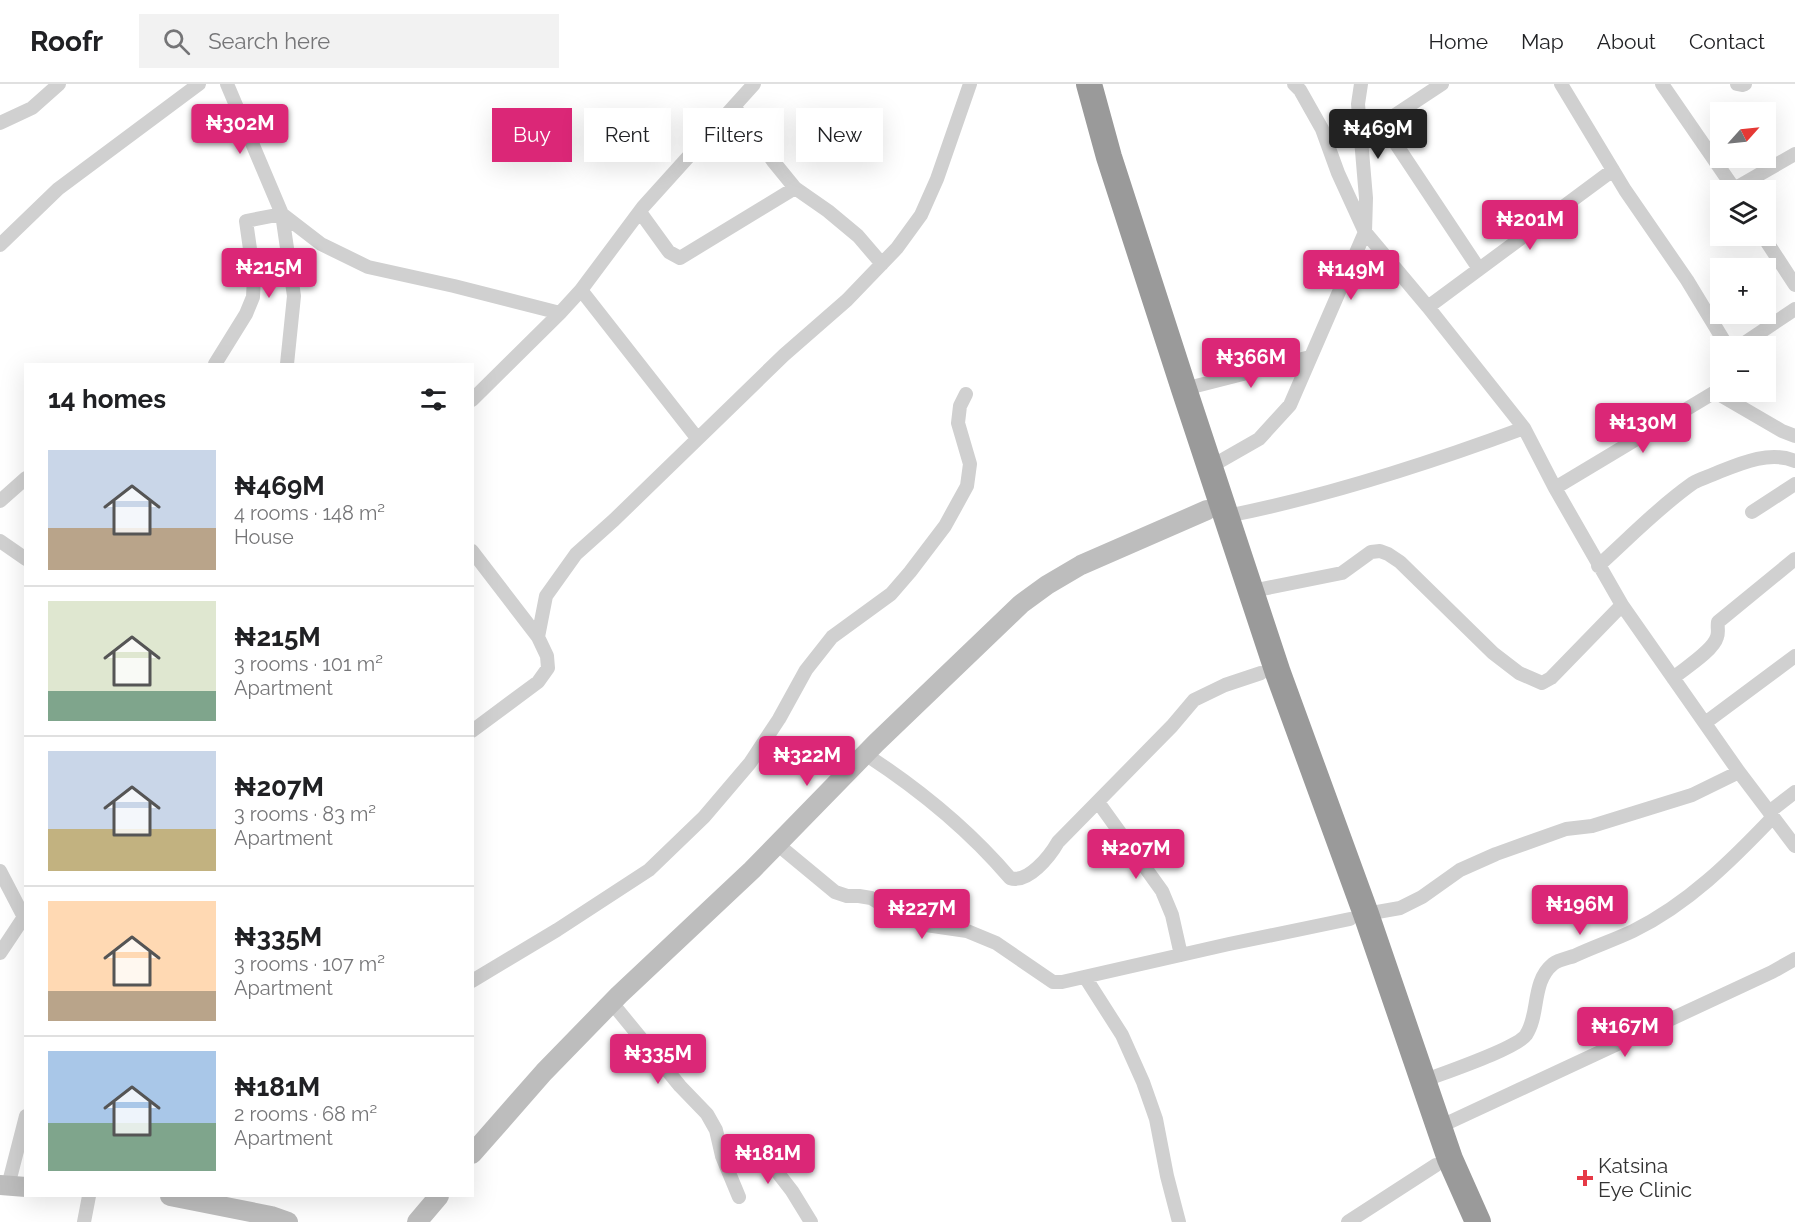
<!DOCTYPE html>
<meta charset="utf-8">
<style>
body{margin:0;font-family:Raleway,sans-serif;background:#f2f2f2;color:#202124;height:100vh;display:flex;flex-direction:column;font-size:22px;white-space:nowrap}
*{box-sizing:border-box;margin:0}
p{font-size:20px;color:#757577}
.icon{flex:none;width:33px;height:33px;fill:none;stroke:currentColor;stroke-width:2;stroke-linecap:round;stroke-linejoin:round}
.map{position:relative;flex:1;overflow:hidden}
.details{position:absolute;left:24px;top:279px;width:450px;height:834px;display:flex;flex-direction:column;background:#fff;border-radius:0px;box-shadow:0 6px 24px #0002}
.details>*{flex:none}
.hud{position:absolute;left:492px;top:24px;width:570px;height:54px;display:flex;gap:12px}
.needle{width:39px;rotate:63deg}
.tools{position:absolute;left:1710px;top:18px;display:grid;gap:12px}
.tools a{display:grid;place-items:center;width:66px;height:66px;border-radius:0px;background:#fff;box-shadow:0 6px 24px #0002;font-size:30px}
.price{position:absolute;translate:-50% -51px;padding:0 14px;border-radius:6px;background:#db2777;color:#fff;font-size:20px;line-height:39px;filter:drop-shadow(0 2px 3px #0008)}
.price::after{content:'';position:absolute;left:50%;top:36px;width:18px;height:14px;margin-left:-9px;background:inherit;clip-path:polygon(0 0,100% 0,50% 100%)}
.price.selected{background:#222;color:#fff}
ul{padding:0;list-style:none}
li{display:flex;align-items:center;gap:18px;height:150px;padding:0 24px}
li+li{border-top:2px solid #e0e0e0}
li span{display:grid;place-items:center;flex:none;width:168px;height:120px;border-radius:0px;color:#555}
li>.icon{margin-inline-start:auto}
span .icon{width:72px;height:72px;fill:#fffc;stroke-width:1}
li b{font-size:26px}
h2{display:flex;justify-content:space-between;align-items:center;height:72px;padding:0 24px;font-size:26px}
.chip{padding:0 21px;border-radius:0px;background:#fff;box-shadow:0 6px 24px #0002;font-size:21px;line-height:54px}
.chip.selected{background:#db2777;color:#fff}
header{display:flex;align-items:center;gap:36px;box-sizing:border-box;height:84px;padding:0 30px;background:#fff;border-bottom:2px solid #e0e0e0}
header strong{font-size:28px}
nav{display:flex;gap:33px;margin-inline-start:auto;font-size:21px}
.search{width:420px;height:54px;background:#f2f2f2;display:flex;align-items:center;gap:15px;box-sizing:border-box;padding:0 21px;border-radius:0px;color:#757577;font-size:22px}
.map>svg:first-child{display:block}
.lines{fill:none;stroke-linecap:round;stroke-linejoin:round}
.street{stroke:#d0d0d0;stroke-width:14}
.secondary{stroke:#bdbdbd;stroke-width:20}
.highway{stroke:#9a9a9a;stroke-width:26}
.poi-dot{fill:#e63946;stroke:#fff;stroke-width:2}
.labels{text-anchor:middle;stroke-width:6;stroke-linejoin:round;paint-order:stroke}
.poi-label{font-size:21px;fill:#333;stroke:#fff;text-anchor:start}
</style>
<header>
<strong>Roofr</strong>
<div class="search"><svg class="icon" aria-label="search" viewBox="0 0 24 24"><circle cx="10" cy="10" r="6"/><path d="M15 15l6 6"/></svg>Search here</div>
<nav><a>Home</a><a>Map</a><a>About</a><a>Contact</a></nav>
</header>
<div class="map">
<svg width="1795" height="1138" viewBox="0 0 1795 1138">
<rect width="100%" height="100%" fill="#fff"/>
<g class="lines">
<path class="street" d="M227,0L282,130L294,212L287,280
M1294,0L1300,6L1322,45L1338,89L1365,148L1428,223L1524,344L1555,404L1622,521L1739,688L1795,762
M1442,0L1395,31L1392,41V54L1479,185
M1561,0L1625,106L1687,196L1727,262
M1662,0L1735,106
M1737,0L1742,1L1745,0
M734,22L773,77L795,104L828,127L858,152L882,180
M0,39L32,24L59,0
M1734,105L1795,70
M640,128L669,168L680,174L795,104
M1763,152L1795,201
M0,161L58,105L199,0
M581,206L697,354
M1428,223L1613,86
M1740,262L1795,225
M215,280L246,230L253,213L254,193L246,137L282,130L321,160L368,183L454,202L560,229
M1184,305L1310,273
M1715,308L1782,347L1795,352
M472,316L560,229L581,206L643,123L754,0
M1210,383L1259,355L1290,321L1365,148L1366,114L1358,20L1361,0
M1555,404L1720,305
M0,417L26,394
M1752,428L1795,400
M1227,432C1328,412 1427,380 1524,344
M0,457L26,475
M472,467L538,553L547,572L548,584L538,598L472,647
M1598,482C1629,454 1659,423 1693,399C1699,395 1708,393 1714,390C1739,380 1769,366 1795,377
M1252,507L1342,489L1371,468L1380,467L1388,470L1400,478L1493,569L1519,589L1542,599L1551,594L1622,521
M538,553L546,512L576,470L614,436L784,271L847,216L897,164L921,131L937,95L970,0
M1673,594C1685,584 1713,567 1717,553C1719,548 1717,544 1718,538L1795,475
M1705,639L1795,572
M865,670C919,705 969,746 1010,794C1028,800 1050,772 1058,758L1172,642L1194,616L1225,601L1261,589
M1098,718L1162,807L1172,831L1181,871
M1769,728L1795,708
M777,760L835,808L847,812H859L871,814L901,832L926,841L967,847L996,859L1053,898H1062L1229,860L1350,835
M0,787L26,837
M1366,830L1400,824L1422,813L1460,786L1496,770L1566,745L1592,742L1692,711L1739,688
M0,869L26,830
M1085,893L1122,951L1143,998L1156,1035L1167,1092L1179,1138
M472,897L557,846L649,786L704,733L750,679L779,635L806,586L832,553L891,510L910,488L945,442L967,402L970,380L958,339L960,322L966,310
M612,919L680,1002L707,1030L716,1046L722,1072L739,1113
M1423,997C1443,989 1516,965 1526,951C1540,930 1531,898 1553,880C1558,876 1568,874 1574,872C1593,863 1614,856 1633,847C1688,820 1731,777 1773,733
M1439,1043L1772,888L1795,875
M722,1072L749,1062H757L792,1107L811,1138
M8,1102L26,1032
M84,1138L89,1112
M1348,1138L1436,1081"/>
<path class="secondary" d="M472,1070L544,988L619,911L752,786L876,659L1021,520L1047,501L1081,481L1207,426
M0,1101L26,1103
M170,1112L271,1132L288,1138
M417,1138L439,1112"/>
<path class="highway" d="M1089,0L1109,73L1184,305L1278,589L1366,830L1439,1043L1450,1075L1478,1138"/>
</g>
<path class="poi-dot" d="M1582 1085h6v6h6v6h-6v6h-6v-6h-6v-6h6z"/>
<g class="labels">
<g class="poi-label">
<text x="1598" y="1089">Katsina<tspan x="1598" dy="24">Eye Clinic</tspan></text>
</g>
</g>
</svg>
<div class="tools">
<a><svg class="needle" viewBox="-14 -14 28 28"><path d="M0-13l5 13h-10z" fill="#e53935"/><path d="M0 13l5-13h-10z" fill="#757577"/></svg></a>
<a><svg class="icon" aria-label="layers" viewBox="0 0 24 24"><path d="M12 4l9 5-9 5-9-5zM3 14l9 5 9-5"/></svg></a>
<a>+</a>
<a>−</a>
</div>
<b class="price" style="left:240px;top:71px">₦302M</b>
<b class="price selected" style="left:1378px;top:76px">₦469M</b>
<b class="price" style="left:1530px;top:167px">₦201M</b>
<b class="price" style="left:269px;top:215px">₦215M</b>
<b class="price" style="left:1351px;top:217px">₦149M</b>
<b class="price" style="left:1251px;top:305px">₦366M</b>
<b class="price" style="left:1643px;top:370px">₦130M</b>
<b class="price" style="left:807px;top:703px">₦322M</b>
<b class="price" style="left:1136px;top:796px">₦207M</b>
<b class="price" style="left:1580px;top:852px">₦196M</b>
<b class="price" style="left:922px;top:856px">₦227M</b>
<b class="price" style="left:1625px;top:974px">₦167M</b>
<b class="price" style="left:658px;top:1001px">₦335M</b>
<b class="price" style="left:768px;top:1101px">₦181M</b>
<div class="hud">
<a class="chip selected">Buy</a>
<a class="chip">Rent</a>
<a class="chip">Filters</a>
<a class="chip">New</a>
</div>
<section class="details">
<h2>14 homes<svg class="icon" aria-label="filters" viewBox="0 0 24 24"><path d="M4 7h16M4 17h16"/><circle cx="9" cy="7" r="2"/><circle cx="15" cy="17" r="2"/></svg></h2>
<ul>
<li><span style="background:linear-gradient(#c9d6e8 65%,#b9a48a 0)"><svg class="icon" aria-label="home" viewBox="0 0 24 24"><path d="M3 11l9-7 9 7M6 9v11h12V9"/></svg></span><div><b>₦469M</b><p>4 rooms · 148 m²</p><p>House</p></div></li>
<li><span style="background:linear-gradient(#dfe7d0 75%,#7fa58c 0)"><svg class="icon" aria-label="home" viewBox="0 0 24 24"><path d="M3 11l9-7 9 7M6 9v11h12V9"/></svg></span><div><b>₦215M</b><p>3 rooms · 101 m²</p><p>Apartment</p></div></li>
<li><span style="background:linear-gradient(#c9d6e8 65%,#c2b280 0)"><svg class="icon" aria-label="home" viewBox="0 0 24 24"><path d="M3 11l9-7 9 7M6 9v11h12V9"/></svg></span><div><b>₦207M</b><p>3 rooms · 83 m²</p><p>Apartment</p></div></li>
<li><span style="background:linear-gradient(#ffd9b3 75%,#b9a48a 0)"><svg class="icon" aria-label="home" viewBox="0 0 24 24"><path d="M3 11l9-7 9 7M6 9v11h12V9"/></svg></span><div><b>₦335M</b><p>3 rooms · 107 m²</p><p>Apartment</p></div></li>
<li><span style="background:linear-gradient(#a9c7e8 60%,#7fa58c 0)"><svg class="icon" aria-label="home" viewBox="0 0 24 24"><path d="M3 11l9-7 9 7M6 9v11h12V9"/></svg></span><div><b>₦181M</b><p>2 rooms · 68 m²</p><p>Apartment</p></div></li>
</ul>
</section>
</div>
